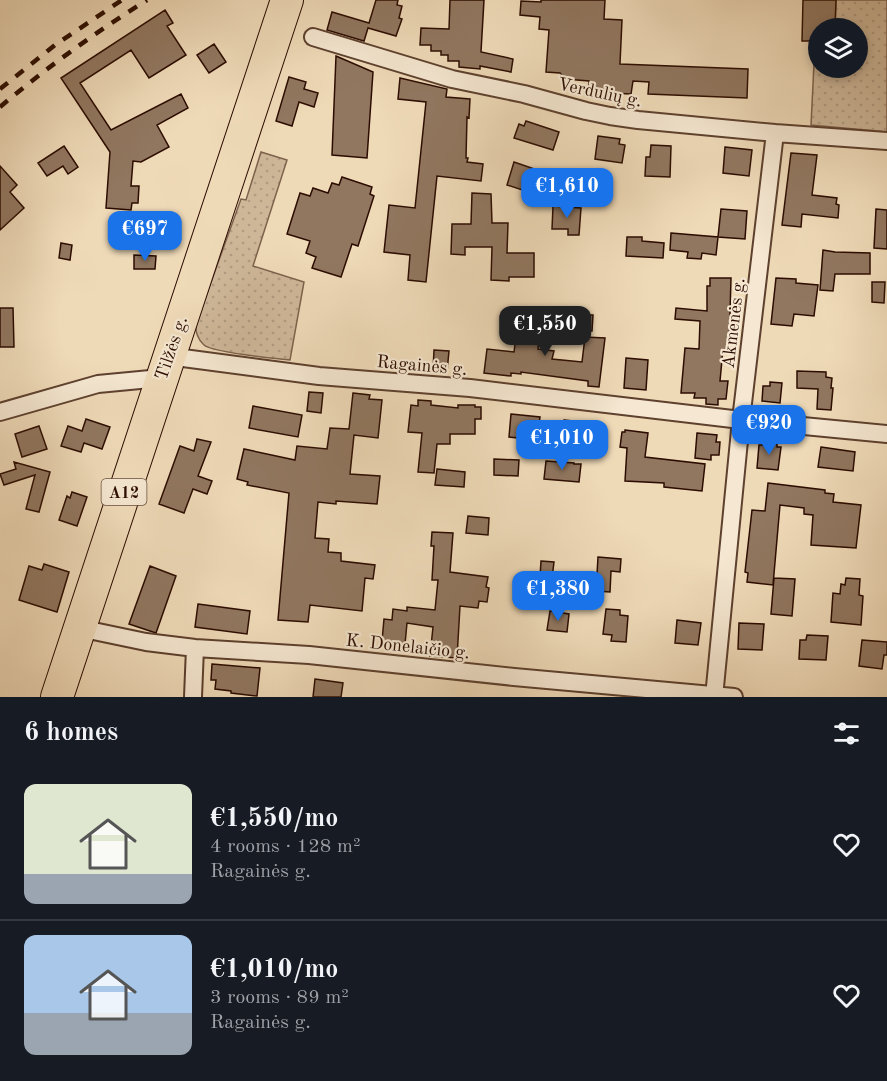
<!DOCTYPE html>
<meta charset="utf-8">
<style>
body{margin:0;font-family:"Old Standard TT",serif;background:#20242c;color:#f1f3f6;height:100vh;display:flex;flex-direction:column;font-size:22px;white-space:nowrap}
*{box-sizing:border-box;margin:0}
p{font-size:20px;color:#9ea1a6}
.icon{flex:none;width:33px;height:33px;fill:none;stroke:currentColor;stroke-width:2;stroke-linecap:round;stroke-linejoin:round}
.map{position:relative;height:697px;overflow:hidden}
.panel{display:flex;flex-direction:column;background:#171b24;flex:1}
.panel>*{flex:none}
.fabs{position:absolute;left:808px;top:18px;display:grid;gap:12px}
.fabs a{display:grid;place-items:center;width:60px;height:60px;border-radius:50%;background:#171b24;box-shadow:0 3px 9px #0003;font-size:30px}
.price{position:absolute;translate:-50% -51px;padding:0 14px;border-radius:12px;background:#1a73e8;color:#fff;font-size:20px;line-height:39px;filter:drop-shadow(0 2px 3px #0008)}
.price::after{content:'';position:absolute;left:50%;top:36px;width:18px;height:14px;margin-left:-9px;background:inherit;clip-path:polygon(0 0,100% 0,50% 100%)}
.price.active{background:#222;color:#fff}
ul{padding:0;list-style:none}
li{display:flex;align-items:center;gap:18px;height:150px;padding:0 24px}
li+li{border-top:2px solid #363941}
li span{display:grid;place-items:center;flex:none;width:168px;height:120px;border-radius:12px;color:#555}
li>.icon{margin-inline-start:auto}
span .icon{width:72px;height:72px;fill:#fffc;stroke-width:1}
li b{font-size:26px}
h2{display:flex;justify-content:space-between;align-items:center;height:72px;padding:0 24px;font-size:26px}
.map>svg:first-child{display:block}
.grass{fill:url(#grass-dots);stroke:#7d624c;stroke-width:1.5}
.building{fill:#917760;stroke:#2c0c00;stroke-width:1.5}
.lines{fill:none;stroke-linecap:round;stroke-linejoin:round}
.street-casing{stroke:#5d402e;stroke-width:20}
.highway-casing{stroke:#2c0c00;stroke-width:34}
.street{stroke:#f5e7d1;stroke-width:16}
.highway{stroke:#efdab8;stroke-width:32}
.rail{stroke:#2c0c00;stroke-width:4.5;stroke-dasharray:10 10;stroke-linecap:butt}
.labels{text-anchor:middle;stroke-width:4.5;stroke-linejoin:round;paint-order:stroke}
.shield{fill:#f5e7d1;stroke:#684e3f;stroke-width:1.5}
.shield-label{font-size:16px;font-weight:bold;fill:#2c0c00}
.street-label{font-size:18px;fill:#2c0c00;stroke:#f5e7d1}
</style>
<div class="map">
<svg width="887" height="697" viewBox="0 0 887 697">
<defs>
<pattern id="grass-dots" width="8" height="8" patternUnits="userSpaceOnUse" patternTransform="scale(1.5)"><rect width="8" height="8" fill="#ceb799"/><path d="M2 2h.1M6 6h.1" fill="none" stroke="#b19c82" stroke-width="1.8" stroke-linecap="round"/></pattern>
</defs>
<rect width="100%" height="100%" fill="#efdab8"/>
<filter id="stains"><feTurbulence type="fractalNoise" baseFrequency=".00333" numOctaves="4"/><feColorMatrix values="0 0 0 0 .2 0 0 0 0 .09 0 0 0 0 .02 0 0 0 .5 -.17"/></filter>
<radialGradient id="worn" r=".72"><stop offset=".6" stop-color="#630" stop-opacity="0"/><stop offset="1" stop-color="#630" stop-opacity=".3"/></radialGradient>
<path class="grass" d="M836,0H887V132L811,125L814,64H819V68H858V28H835Z
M261,152L287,160L253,266L304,282L290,360C274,358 213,353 204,345C198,340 195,331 196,324L241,199L246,200Z"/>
<path class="building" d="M376,0H398L397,5L402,6L399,18L402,19L396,36L368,28L364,41L327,30L332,12L369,23Z
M450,0H484L481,52L513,59L511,72L480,66V69L459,67V61H448V55H441V51H431V45H420L421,28L449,29Z
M541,0H605L604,19L622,20L620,64L748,69L747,98L648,94L649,82L633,81L631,94L589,92V81L565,79L560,73L546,72L549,30L539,29L540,17L520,15L521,1L541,2Z
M803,0H836L835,28H819V41H802Z
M165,10L173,23L167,26L186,55L149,78L131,50L80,83L111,130L181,94L188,108L157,125L169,147L141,162L133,161L131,186H139L138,203H132L131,210L106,208L110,152L61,78Z
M214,44L226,62L209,73L197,55Z
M336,56L373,72L367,158L332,155Z
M289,77L306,82L304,89L318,93L314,107L299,102L292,126L276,121Z
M400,78L447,89L446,97L470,99L469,118L467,117L466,158H468L467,162L483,164L481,181L437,176L426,282L408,280L410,255L384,252L389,205L415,208L426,102L398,99Z
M526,121L559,132L553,150L514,138L519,124L524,126Z
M598,136L620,139L619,144L625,145L622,163L595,159Z
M651,145L671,146L670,177L645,176L646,157H650Z
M64,146L78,167L68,174L63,166L47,176L38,163Z
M725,147L752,150L749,176L723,173Z
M791,153L817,155L812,195L837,198L836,204L839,205L838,218L802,214L801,227L782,225Z
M514,162L543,172L539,185L538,195L507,185Z
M0,166L17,185L10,192L24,208L0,230Z
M583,170L604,173L600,197L580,194Z
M342,177L372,187L370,194L374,196L358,246L352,244L341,277L312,268L316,257L306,253L310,241L287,234L300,193L310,196L313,188L328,193L332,183L339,185Z
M472,193L491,194L492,223H508L507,253H534V277H509V281L491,280L492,247H465V255L451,254L452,224H471Z
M553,206L581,208L579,235H568V229H552Z
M721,209L747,211L745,239L718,237Z
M876,209L887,210V249L874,248Z
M671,233L718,237L716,255L702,253L701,259L687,258L688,252L670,250Z
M627,237H642V241L664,243L663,258L626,256Z
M61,243L72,245L70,260L59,258Z
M823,250L835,252L870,253V274H835L833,291L820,290Z
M134,255L156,256L155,269H134Z
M710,278H731L729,349H723L720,381H728L726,399H718V405L706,404V398H694L695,393H681L685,348L699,349L700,321L675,319L676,308L707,311V286H710Z
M776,278L796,279V283L818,285L814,316L794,314L792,326L771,324Z
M872,282H885L884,303L872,302Z
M0,308H13L14,347H0Z
M519,314L539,315L538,321H541L538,349L554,351L552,359L582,362L585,337L605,338L599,387L588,386V381L521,372V374L511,373V376L484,373L487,349L514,352Z
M576,315H593L592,331L575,330Z
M434,350L449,351L447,372L433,371Z
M626,358L648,360L646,390L624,388Z
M797,371L826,372V377L832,378L831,388H833L831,410L817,409L818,389L797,388Z
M770,382L782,383L780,403L762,401L763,386H770Z
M309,392L323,393L321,413L307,411Z
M353,393L370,395L369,399L382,400L378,438L354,435L350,474L380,476L377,504L336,501V504L318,502L315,538L329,539L328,552L341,553V561L375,565L373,579L365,578L362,611L310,605L308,622L278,620L289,493L247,485L248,482L237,479L244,449L295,460L297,446L327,449L330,428L349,429Z
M418,400L431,401V405L458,408V405H475V407H481V419H475V434H450V444H437L434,473L418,472L422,433L408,432L411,405L418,406Z
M253,406L302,415L298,437L249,428Z
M511,414L540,417L537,440L509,437Z
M86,419L110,427L102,449L84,443L81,452L61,446L68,426L82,431Z
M564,420L591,423L589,439L577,438V443L561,442Z
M39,426L47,449L22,457L15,434Z
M625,430L648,433L645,457L705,464L702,491L664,487V483L625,481L627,448L620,447L622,432H625Z
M697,433L717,435L716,442H720L719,455H711V460L695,458Z
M197,439L211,442L198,476L212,481L207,494L193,489L184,513L159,504L180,446L194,451Z
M765,440L777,442V447H781L778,470L757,468L759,445H764Z
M821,447L855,452L853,471L818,467Z
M494,459L519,460L518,476L494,475Z
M546,461L574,463V464H581L579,482L544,479Z
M14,462L50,472L39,512L26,509L35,475L4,485L0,474L16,469Z
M437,469L465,472L464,487L435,485Z
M768,483L825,490V493L834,494L833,502L861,505L856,548L811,545L813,515L804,514V508L780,505L773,585L747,582L748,573L745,572L752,510L765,511Z
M72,492L87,497L77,526L59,520L67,496L70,498Z
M468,516L489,518L488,535L466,533Z
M432,532L453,533L450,572L488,577L486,587L489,588L487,602L479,601L478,608L460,606L457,658L430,656L433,627L407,623L405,644L382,641L384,619L392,620L393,609L407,611V607L435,610L438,580H432L434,546H431Z
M598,557L621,559L620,572L611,571L610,592L596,591Z
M541,561L554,562L552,578L540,577Z
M44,564L69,572L57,612L19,600L29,566L42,570Z
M150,566L176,576L156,633L129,624Z
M774,578L795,579L792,616L771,614Z
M846,578L860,579L859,595L863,596L861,625L831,622L833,593L840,594L841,584L845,585Z
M198,604L250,611L247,634L195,627Z
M606,609L620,610V615L628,616L626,642L611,641L612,635L603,634Z
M550,611L569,614L567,632L547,630Z
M677,620L701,623L698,645L675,643Z
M739,623L764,624L762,650L738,649Z
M807,635L828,636L826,660L799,659L800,640H806Z
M862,640L887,642V655H884L882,669L859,666Z
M212,664L260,668L257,696L231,693V691L215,689L216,680H211Z
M315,679L343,683L341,697H313Z"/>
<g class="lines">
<defs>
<path id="street" d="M313,37L452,79L524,94L586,111L610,116L638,120L775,133L887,141
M168,356L319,376L470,388L741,420L887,434
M0,412L98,384L161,378
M79,628L146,642L195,648L309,655L514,677L734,697
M193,697L195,648
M714,697L741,420L775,133"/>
<path id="highway" d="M57,697C132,464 210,232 287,0"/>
</defs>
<use href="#street" class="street-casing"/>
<use href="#highway" class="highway-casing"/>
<use href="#street" class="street"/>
<use href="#highway" class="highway"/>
<path class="rail" d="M0,89L55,45L122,0
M0,107C46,68 96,32 147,0"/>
</g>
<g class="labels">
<rect class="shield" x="101.5" y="479" width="45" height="26" rx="4.5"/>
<g class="shield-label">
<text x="124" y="498">A12</text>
</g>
<g class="street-label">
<text transform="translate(600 92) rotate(12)" y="6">Verdulių g.</text>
<text transform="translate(733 323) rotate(-83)" y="6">Akmenės g.</text>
<text transform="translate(171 348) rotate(-71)" y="6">Tilžės g.</text>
<text transform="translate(422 365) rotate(5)" y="6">Ragainės g.</text>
<text transform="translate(408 646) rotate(6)" y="6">K. Donelaičio g.</text>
</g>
</g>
<rect width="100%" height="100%" filter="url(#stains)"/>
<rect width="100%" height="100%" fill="url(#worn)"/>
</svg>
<div class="fabs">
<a><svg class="icon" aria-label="layers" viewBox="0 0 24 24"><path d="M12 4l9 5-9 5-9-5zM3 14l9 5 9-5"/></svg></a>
</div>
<b class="price" style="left:567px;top:219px">€1,610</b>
<b class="price" style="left:145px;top:262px">€697</b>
<b class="price active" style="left:545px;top:357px">€1,550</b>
<b class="price" style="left:769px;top:456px">€920</b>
<b class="price" style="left:562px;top:471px">€1,010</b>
<b class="price" style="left:558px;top:622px">€1,380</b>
</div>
<section class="panel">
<h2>6 homes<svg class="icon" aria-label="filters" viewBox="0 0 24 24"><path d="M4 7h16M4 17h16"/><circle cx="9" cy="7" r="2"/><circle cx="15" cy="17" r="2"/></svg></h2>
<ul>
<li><span style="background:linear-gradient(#dfe7d0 75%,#9aa5b1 0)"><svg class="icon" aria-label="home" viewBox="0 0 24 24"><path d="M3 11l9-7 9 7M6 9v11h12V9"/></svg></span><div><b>€1,550/mo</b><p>4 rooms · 128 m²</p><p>Ragainės g.</p></div><svg class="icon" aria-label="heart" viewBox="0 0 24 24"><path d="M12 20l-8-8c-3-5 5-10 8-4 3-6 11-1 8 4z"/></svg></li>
<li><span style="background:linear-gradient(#a9c7e8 65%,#9aa5b1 0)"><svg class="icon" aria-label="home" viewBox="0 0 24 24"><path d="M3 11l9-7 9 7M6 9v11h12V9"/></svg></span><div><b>€1,010/mo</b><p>3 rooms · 89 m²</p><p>Ragainės g.</p></div><svg class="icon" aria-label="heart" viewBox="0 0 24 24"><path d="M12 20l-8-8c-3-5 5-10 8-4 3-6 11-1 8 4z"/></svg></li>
</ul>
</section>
